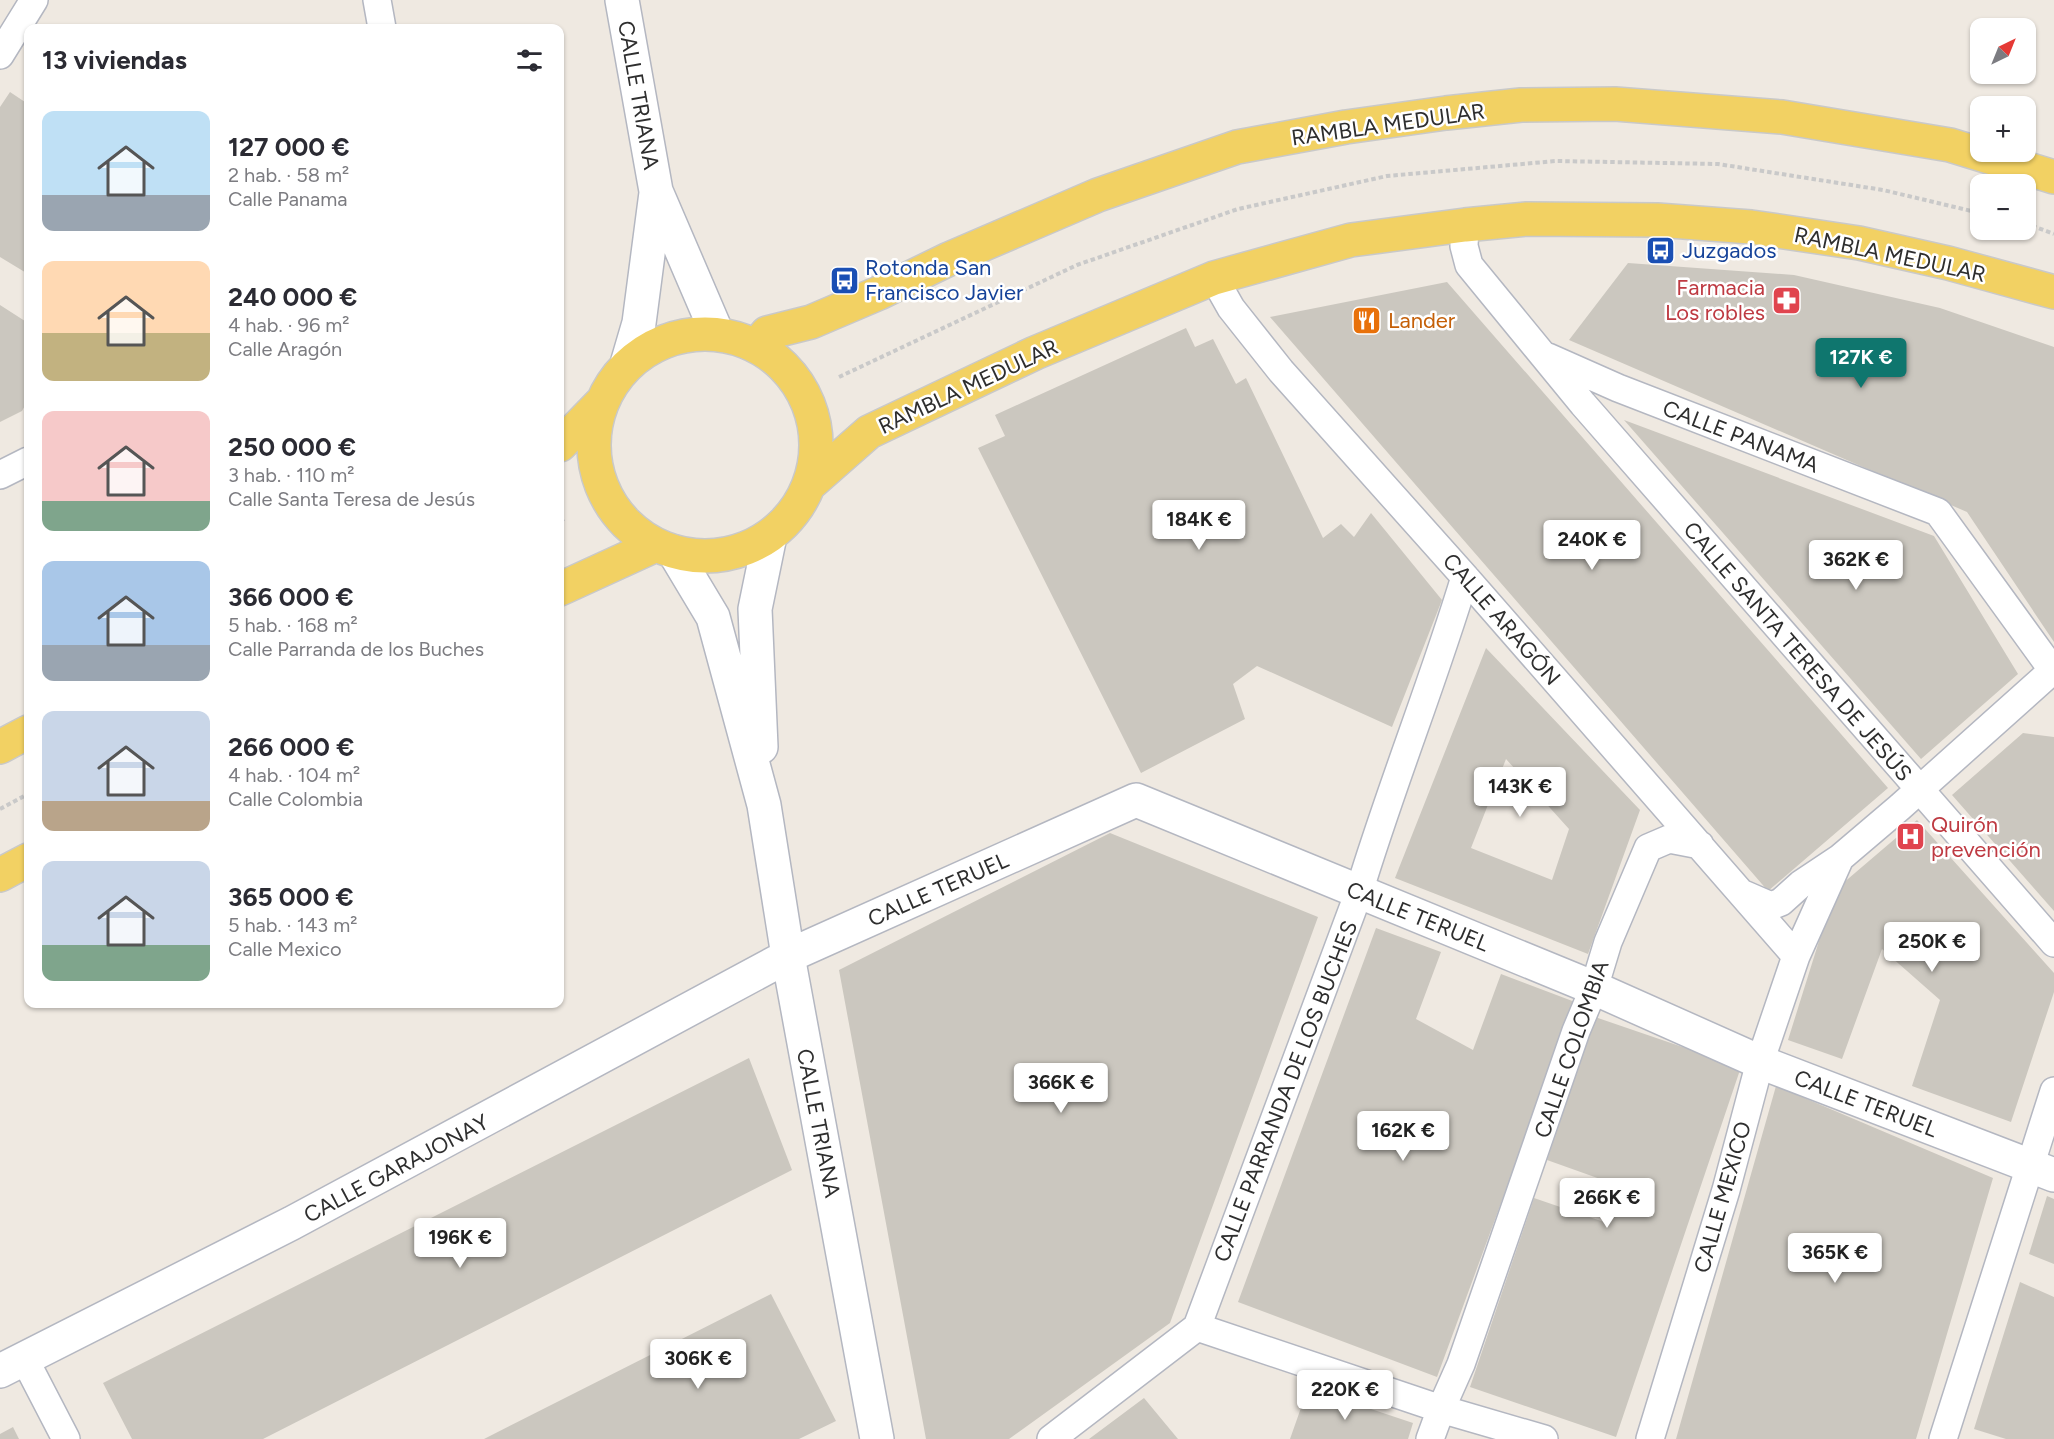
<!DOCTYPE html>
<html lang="es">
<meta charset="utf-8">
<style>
body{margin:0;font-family:Figtree,sans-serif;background:#f2f2f3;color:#2b2b33;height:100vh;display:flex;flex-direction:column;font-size:22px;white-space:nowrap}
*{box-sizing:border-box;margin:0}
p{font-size:20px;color:#7c7c81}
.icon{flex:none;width:33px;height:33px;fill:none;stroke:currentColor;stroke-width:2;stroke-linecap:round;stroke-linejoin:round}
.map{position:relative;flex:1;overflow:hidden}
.side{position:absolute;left:24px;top:24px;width:540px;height:984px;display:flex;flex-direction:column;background:#fff;border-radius:12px;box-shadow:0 2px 4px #0004}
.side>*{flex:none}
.needle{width:39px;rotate:43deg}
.controls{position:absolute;left:1970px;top:18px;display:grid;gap:12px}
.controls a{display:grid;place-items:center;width:66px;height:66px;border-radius:12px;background:#fff;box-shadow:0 2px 4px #0004;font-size:30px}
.price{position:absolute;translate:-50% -51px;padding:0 14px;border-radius:6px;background:#fff;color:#222;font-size:20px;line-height:39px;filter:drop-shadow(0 2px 3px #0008)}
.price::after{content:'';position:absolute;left:50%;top:36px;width:18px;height:14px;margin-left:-9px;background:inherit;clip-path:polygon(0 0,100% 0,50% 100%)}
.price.active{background:#0f766e;color:#fff}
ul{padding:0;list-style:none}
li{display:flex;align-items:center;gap:18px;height:150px;padding:0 18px}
li span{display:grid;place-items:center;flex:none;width:168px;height:120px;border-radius:12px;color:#555}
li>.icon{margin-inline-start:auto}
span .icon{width:72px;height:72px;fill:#fffc;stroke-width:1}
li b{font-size:26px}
h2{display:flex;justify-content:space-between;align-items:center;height:72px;padding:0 18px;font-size:26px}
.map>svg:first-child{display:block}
.building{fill:#cbc7bf;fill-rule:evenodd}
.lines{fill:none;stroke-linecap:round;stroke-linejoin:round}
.street-casing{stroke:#b4b7c1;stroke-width:30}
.secondary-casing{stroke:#b4b7c1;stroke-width:36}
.primary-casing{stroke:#c9c9c9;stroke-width:36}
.path{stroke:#c9c9c9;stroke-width:4;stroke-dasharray:4.5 3;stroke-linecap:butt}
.street{stroke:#fff;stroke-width:27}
.secondary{stroke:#fff;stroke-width:33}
.primary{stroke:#f2d163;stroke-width:33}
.labels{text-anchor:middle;stroke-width:5;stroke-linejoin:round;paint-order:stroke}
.street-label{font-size:22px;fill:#2e2e2e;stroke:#fff}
.transit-label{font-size:22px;fill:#164399;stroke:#fff;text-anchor:start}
.health-label{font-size:22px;fill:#be3a42;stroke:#fff;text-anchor:end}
.food-label{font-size:22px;fill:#c56008;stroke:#fff;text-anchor:start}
</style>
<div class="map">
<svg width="2054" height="1439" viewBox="0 0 2054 1439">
<rect width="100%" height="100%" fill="#efe9e1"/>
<path class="building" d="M10,92L28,104V274L0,257V107Z
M1628,263L1794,275L1940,308L2054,347V642L1967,512L1569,340Z
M1447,282L1888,788L1768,891L1270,317Z
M0,305L28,323V400L22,411L0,422Z
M1186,328L1195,347L1213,339L1236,384L1246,378L1323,538L1341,524L1354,537L1371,513L1442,600L1392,727L1257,666L1233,684L1245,719L1141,773L978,448L1005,436L995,415Z
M1624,420L1934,536L2018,674L1921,759Z
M1486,648L1640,810L1588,954L1395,878ZM1506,759L1569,829L1552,880L1471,848Z
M2023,733L2054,737V911L1952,795Z
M1917,820L2054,973V992L2011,1122L1912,1086L1940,1000L1882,949L1842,1059L1788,1040L1835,890Z
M1110,833L1318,917L1170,1323L1009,1439H926L839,970Z
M1376,928L1441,952L1416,1019L1473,1050L1501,974L1575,1002L1437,1377L1238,1302Z
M1595,1017L1741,1067L1616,1437L1470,1387L1534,1198L1604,1222L1617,1185L1547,1160Z
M749,1058L792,1170L263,1439H132L103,1383Z
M1776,1086L1993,1178L1916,1439H1676Z
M2047,1196L2054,1199V1264L2029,1254Z
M2020,1282L2054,1297V1439H2006L1974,1429Z
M771,1294L836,1421L799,1439H484Z
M1308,1388L1413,1423L1408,1439H1290Z
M1144,1398L1178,1439H1089Z
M13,1427L19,1439H0V1434Z"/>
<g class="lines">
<defs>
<path id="street" d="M377,0L382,28
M0,55L34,0
M1465,225L1464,246L1469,265L1583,404L2054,943
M1214,278L1231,308L1281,371L1465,577L1796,956
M1548,357L1618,388L1938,512L2054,672
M0,475L28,461
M1741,893L1771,906L1781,902L1801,884L1840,858L1900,807L2053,670
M1197,1327L1441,1409L1544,1439
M24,1358L66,1439
M1051,1439L1197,1327L1359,892C1391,786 1433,683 1465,577
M1430,1439L1441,1409L1461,1364L1576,1031L1594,988L1608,942L1648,848L1669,839L1700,845
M1650,1439L1726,1190L1760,1062L1796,956L1840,858
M1943,1439L2054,1091"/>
<path id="secondary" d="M622,0L656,191L717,333
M627,364L639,323L656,193
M674,552L713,617L764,805L788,956L877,1439
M761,747L755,609L770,536
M0,1371L292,1223L788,956L1136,800L1594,988L1760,1062L2054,1175"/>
<path id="primary" d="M594 445a111 111 0 1 1 222 0a111 111 0 1 1-222 0Z
M757,345L767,333L811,322L879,293L949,259L1098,195L1237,147L1346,127L1446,113L1521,105L1615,104L1782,117L1950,145L2054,177
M560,445L601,403
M811,483L869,432L1035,353L1214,278L1351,240L1465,225L1527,219L1657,220L1751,227L1859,243L1948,263L2054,292
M560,589L656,545
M0,747L28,732
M0,875L28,860"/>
</defs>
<use href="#street" class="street-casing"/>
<use href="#secondary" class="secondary-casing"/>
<use href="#primary" class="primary-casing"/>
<path class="path" d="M2025,223L2054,234
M839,377L1077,265L1238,209L1387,176L1556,161L1718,164L1883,190L1980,213
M560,521L564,519
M0,809L28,794"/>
<use href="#street" class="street"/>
<use href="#secondary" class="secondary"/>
<use href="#primary" class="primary"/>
</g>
<defs>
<symbol id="bus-square" viewBox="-11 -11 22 22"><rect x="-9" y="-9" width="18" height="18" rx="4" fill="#1a4fb4" stroke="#fff"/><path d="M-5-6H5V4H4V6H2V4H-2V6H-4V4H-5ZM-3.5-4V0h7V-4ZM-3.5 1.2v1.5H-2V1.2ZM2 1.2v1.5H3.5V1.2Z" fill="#fff"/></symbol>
<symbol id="pharmacy-square" viewBox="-11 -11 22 22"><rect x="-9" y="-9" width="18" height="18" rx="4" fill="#e0444e" stroke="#fff"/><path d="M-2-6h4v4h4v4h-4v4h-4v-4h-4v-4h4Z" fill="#fff"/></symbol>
<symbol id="restaurant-square" viewBox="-11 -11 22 22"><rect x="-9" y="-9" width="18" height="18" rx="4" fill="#e8710a" stroke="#fff"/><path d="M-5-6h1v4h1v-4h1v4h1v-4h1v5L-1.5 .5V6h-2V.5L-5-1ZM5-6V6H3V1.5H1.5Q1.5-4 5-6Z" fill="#fff"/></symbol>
<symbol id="hospital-square" viewBox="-11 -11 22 22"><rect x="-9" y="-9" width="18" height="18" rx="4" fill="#e0444e" stroke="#fff"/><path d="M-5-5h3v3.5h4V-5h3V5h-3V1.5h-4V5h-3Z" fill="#fff"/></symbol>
</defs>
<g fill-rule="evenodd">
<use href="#bus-square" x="1644" y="234" width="33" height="33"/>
<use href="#bus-square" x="828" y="264" width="33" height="33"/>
<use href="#pharmacy-square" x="1770" y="284" width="33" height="33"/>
<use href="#restaurant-square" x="1350" y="304" width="33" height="33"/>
<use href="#hospital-square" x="1894" y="820" width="33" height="33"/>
</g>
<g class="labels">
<g class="street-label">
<text transform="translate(639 95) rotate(80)" y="8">CALLE TRIANA</text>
<text transform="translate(1388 124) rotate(-8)" y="8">RAMBLA MEDULAR</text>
<text transform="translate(1890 254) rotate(12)" y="8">RAMBLA MEDULAR</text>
<text transform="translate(968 386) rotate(-25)" y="8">RAMBLA MEDULAR</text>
<text transform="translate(1741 436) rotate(21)" y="8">CALLE PANAMA</text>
<text transform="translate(1502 619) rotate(49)" y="8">CALLE ARAGÓN</text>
<text transform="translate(1798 651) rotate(49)" y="8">CALLE SANTA TERESA DE JESÚS</text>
<text transform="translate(938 889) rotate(-24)" y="8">CALLE TERUEL</text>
<text transform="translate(1418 916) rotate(22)" y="8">CALLE TERUEL</text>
<text transform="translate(1571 1049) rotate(-71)" y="8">CALLE COLOMBIA</text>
<text transform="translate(1285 1091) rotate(-69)" y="8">CALLE PARRANDA DE LOS BUCHES</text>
<text transform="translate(1866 1103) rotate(21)" y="8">CALLE TERUEL</text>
<text transform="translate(819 1123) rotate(79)" y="8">CALLE TRIANA</text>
<text transform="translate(396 1168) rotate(-28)" y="8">CALLE GARAJONAY</text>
<text transform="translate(1722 1197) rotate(-74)" y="8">CALLE MEXICO</text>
</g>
<g class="transit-label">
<text x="1682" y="258">Juzgados</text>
<text x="865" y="275">Rotonda San<tspan x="865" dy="25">Francisco Javier</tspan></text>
</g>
<g class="health-label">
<text x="1765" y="295">Farmacia<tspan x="1765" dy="25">Los robles</tspan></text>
<text x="1931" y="832" text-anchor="start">Quirón<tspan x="1931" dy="25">prevención</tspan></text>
</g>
<g class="food-label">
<text x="1388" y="328">Lander</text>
</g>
</g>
</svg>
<div class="controls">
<a><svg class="needle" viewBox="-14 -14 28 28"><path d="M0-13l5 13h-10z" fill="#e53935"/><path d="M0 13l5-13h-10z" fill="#7c7c81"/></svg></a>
<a>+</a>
<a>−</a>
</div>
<b class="price active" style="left:1861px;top:389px">127K €</b>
<b class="price" style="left:1199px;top:551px">184K €</b>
<b class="price" style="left:1592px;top:571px">240K €</b>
<b class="price" style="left:1856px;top:591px">362K €</b>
<b class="price" style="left:1520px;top:818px">143K €</b>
<b class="price" style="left:1932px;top:973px">250K €</b>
<b class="price" style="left:1061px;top:1114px">366K €</b>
<b class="price" style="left:1403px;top:1162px">162K €</b>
<b class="price" style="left:1607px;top:1229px">266K €</b>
<b class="price" style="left:460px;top:1269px">196K €</b>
<b class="price" style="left:1835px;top:1284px">365K €</b>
<b class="price" style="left:698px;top:1390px">306K €</b>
<b class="price" style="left:1345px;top:1421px">220K €</b>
<section class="side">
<h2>13 viviendas<svg class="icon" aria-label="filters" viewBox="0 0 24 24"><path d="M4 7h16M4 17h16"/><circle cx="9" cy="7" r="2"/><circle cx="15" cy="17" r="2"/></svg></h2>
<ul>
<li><span style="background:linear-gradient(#bfe0f5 70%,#9aa5b1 0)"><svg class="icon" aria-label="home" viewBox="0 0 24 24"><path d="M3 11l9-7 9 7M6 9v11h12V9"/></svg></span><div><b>127 000 €</b><p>2 hab. · 58 m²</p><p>Calle Panama</p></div></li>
<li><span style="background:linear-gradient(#ffd9b3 60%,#c2b280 0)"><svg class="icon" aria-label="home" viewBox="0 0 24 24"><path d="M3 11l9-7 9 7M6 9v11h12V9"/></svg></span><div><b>240 000 €</b><p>4 hab. · 96 m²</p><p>Calle Aragón</p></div></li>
<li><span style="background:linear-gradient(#f6c9c9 75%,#7fa58c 0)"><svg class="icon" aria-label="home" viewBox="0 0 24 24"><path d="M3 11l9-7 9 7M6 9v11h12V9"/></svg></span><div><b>250 000 €</b><p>3 hab. · 110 m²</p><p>Calle Santa Teresa de Jesús</p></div></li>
<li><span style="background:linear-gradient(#a9c7e8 70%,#9aa5b1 0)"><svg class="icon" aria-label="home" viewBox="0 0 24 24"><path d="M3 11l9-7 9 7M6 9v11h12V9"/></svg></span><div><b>366 000 €</b><p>5 hab. · 168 m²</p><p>Calle Parranda de los Buches</p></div></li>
<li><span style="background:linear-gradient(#c9d6e8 75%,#b9a48a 0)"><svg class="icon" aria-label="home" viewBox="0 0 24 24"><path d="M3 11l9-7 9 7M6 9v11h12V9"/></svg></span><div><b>266 000 €</b><p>4 hab. · 104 m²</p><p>Calle Colombia</p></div></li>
<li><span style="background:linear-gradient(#c9d6e8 70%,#7fa58c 0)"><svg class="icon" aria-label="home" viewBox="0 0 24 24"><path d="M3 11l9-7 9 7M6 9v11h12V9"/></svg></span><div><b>365 000 €</b><p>5 hab. · 143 m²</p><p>Calle Mexico</p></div></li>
</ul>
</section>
</div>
